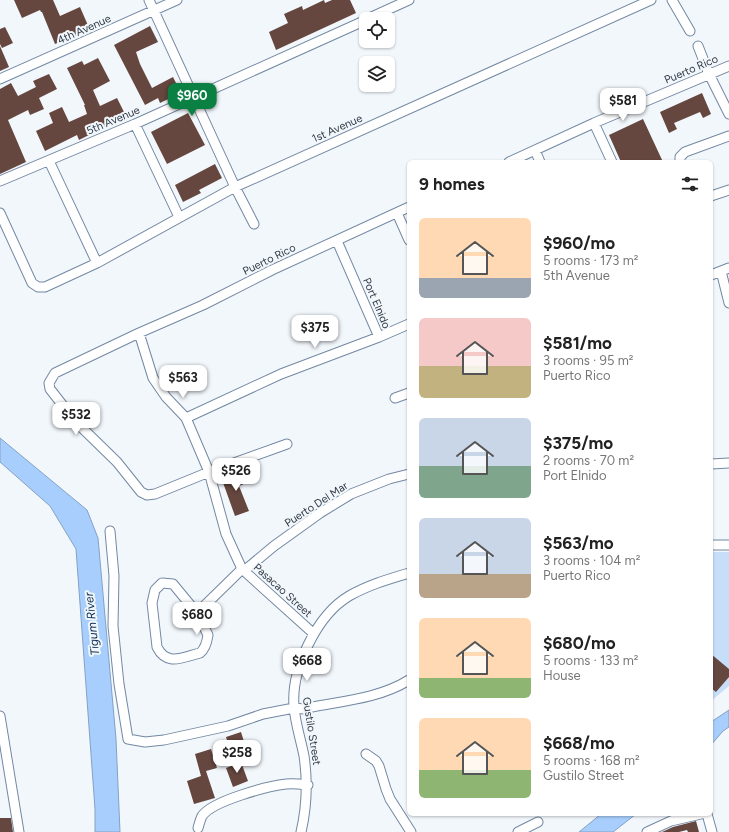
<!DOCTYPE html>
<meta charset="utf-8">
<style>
body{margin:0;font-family:Figtree,sans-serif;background:#f2f2f2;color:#222;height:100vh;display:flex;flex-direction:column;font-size:15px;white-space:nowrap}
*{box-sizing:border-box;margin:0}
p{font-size:13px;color:#767676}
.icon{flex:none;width:22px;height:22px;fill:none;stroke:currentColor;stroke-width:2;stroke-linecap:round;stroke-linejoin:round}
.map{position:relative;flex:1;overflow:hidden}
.sheet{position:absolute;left:407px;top:160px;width:306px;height:656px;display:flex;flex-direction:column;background:#fff;border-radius:6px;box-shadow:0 1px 3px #0004}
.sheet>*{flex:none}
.controls{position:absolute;left:359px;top:12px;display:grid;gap:8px}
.controls a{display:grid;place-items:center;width:36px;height:36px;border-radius:6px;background:#fff;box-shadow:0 1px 3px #0004;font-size:20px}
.price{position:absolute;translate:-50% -34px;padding:0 9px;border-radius:8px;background:#fff;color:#222;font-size:13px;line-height:26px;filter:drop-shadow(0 1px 2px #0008)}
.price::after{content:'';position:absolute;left:50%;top:24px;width:12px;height:9px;margin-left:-6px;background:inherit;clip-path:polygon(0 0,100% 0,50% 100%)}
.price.active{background:#0b8043;color:#fff}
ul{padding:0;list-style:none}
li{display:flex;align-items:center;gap:12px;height:100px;padding:0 12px}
li span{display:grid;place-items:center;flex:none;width:112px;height:80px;border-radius:6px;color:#555}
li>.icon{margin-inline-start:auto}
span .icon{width:48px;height:48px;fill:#fffc;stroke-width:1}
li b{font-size:17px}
h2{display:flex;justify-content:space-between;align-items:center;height:48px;padding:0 12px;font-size:17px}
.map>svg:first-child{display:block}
.green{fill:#c7def9}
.water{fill:#a7cefc;stroke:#83a1c5}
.building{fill:#66473f}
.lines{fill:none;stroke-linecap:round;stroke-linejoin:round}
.minor-casing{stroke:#7388a2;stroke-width:11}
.minor{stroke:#fff;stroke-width:9}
.labels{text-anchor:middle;stroke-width:4;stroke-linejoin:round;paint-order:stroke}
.street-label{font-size:11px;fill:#303944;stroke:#f2f7fc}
.water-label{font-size:12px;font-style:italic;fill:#0a2b4f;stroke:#f2f7fc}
</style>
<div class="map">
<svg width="729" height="832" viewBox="0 0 729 832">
<rect width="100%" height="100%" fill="#f2f7fc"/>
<path class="green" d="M711,552H729V686L711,701Z"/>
<path class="water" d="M0,438L87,510L98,538L116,739L120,832H95V809L76,549L50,506L0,462Z
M729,710V727L723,731L711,745V722Z
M601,814H636L613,832H579Z"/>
<path class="building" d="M14,0H53L60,16L80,7L90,30L55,44L42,12H41L40,10L22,18Z
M324,0L325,3L332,0H350L356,13L276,50L269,32L288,23L284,14L302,6L303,10Z
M150,26L158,42L136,52L140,64L152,88L173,77L181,93L160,103L158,98L145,105L114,45Z
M5,27L13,43L2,48L0,44V29Z
M0,46L9,67L0,71Z
M98,58L110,81L93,90L100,106L117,98L125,114L108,122L109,125L79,140L77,135L45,151L36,131L53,123L49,113L62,107L69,122L87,114L84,105H85L67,68L82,61L84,65Z
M49,74L57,89L39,98L44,109L30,115L28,110L8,120L26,162L0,174V89L11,83L18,96L36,87L33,81Z
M702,93L711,114L703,118L700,112L674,123L677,129L669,133L660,112Z
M188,113L205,145L167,164L151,132Z
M643,119L663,162H621L609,135Z
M215,164L222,178L199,190L201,193L183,202L175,185Z
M241,469L246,483L239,486L249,511L235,516L221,477Z
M711,654L729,669V677L716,692L711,688Z
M241,732L247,751L232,756L226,737Z
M211,749L217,768L206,771L215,798L194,804L187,781L201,776L195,754Z
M241,762L248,781L233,787L226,768Z
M0,818H11L13,832H0Z
M696,821L699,832H688L687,830L679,832H662L673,827Z"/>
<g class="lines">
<defs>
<path id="minor" d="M149,0L235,187L254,224
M672,0L690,31
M367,19L409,0
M698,46L709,74L729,114
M0,79L177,0
M594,123L612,162
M135,124L179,217
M535,150L540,162
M49,161L97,263
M509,162L594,123L729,66
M680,162V157L685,152L729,136
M0,181L135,124L366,20
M711,196L729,190
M0,213L32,283L38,287H45L97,263L235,187L651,0
M397,213L409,240
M721,271L729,303
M711,275L729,268
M139,333L153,378L166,397L186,418L209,472L226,534L242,569L314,634
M379,337L409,324
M395,398L409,393
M186,418L281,374L379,337L337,241
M287,444L209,472L155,494L147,495L141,492L117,462L75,421L50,389L49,383L55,373L139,333L203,305L272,270L409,207
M711,464L729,463
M110,531L114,576L113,626L119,684L128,739L145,742L164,740L228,726L263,714L294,708L304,709L312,707C344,701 380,698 409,680
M711,545H729
M244,571L274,546L320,513L351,494L389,479L409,474
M197,613L173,584L162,583L155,590L152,603L157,647C167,667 183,657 200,653C205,649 207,642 208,635L197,613L242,569
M0,716L19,832
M366,754L376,761L379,766L386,789L390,799L411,832
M707,814L712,832
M198,828C199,825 200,820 202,816C212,801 268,786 286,784C293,783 300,784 308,785
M301,832C307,806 308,783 304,756C301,740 295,723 294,706C291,669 317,615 349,596C368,585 389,579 409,573
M518,832L538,822
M647,832L671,821L701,814"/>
</defs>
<use href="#minor" class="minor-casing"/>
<use href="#minor" class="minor"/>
</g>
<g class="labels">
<g class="street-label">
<text transform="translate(84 29) rotate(-24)" y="4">4th Avenue</text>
<text transform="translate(691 69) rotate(-23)" y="4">Puerto Rico</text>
<text transform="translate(113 120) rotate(-23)" y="4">5th Avenue</text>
<text transform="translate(337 128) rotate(-24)" y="4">1st Avenue</text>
<text transform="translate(269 259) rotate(-26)" y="4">Puerto Rico</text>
<text transform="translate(377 303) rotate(67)" y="4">Port Elnido</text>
<text transform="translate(316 504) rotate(-33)" y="4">Puerto Del Mar</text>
<text transform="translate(283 590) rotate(42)" y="4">Pasacao Street</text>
<text transform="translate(312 731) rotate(81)" y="4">Gustilo Street</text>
</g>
<g class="water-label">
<text transform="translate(92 624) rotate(-96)" y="4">Tigum River</text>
</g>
</g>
</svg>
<div class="controls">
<a><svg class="icon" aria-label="locate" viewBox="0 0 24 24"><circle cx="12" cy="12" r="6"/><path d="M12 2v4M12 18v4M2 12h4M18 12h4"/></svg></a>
<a><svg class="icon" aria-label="layers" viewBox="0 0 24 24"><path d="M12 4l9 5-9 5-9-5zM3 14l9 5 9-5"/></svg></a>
</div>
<b class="price active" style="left:192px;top:117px">$960</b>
<b class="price" style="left:623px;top:122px">$581</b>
<b class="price" style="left:315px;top:349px">$375</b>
<b class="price" style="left:183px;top:399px">$563</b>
<b class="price" style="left:76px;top:436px">$532</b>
<b class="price" style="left:236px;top:492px">$526</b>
<b class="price" style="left:197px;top:636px">$680</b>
<b class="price" style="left:307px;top:682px">$668</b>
<b class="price" style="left:237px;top:774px">$258</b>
<section class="sheet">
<h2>9 homes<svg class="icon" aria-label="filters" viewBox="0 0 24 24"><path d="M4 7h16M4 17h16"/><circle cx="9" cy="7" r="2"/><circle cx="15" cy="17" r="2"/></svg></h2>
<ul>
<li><span style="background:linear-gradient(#ffd9b3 75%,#9aa5b1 0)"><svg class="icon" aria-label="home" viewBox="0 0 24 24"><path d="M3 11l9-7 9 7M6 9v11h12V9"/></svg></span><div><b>$960/mo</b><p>5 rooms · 173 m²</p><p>5th Avenue</p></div></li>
<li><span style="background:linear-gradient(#f6c9c9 60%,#c2b280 0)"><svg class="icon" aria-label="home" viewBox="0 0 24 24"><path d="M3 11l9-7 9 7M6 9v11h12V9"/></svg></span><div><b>$581/mo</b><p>3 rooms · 95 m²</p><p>Puerto Rico</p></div></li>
<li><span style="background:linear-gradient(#c9d6e8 60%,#7fa58c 0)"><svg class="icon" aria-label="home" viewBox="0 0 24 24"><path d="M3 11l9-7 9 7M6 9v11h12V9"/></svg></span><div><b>$375/mo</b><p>2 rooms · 70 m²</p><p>Port Elnido</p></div></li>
<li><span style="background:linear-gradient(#c9d6e8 70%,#b9a48a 0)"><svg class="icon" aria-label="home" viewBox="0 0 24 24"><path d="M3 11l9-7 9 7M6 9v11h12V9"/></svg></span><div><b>$563/mo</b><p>3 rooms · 104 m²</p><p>Puerto Rico</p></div></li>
<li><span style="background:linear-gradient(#ffd9b3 75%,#8fb573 0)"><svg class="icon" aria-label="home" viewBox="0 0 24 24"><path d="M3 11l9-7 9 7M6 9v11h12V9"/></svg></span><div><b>$680/mo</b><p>5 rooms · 133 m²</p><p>House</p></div></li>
<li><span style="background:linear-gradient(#ffd9b3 65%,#8fb573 0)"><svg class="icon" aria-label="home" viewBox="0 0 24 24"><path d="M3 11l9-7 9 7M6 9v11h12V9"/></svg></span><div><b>$668/mo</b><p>5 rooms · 168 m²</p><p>Gustilo Street</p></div></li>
</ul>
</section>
</div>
